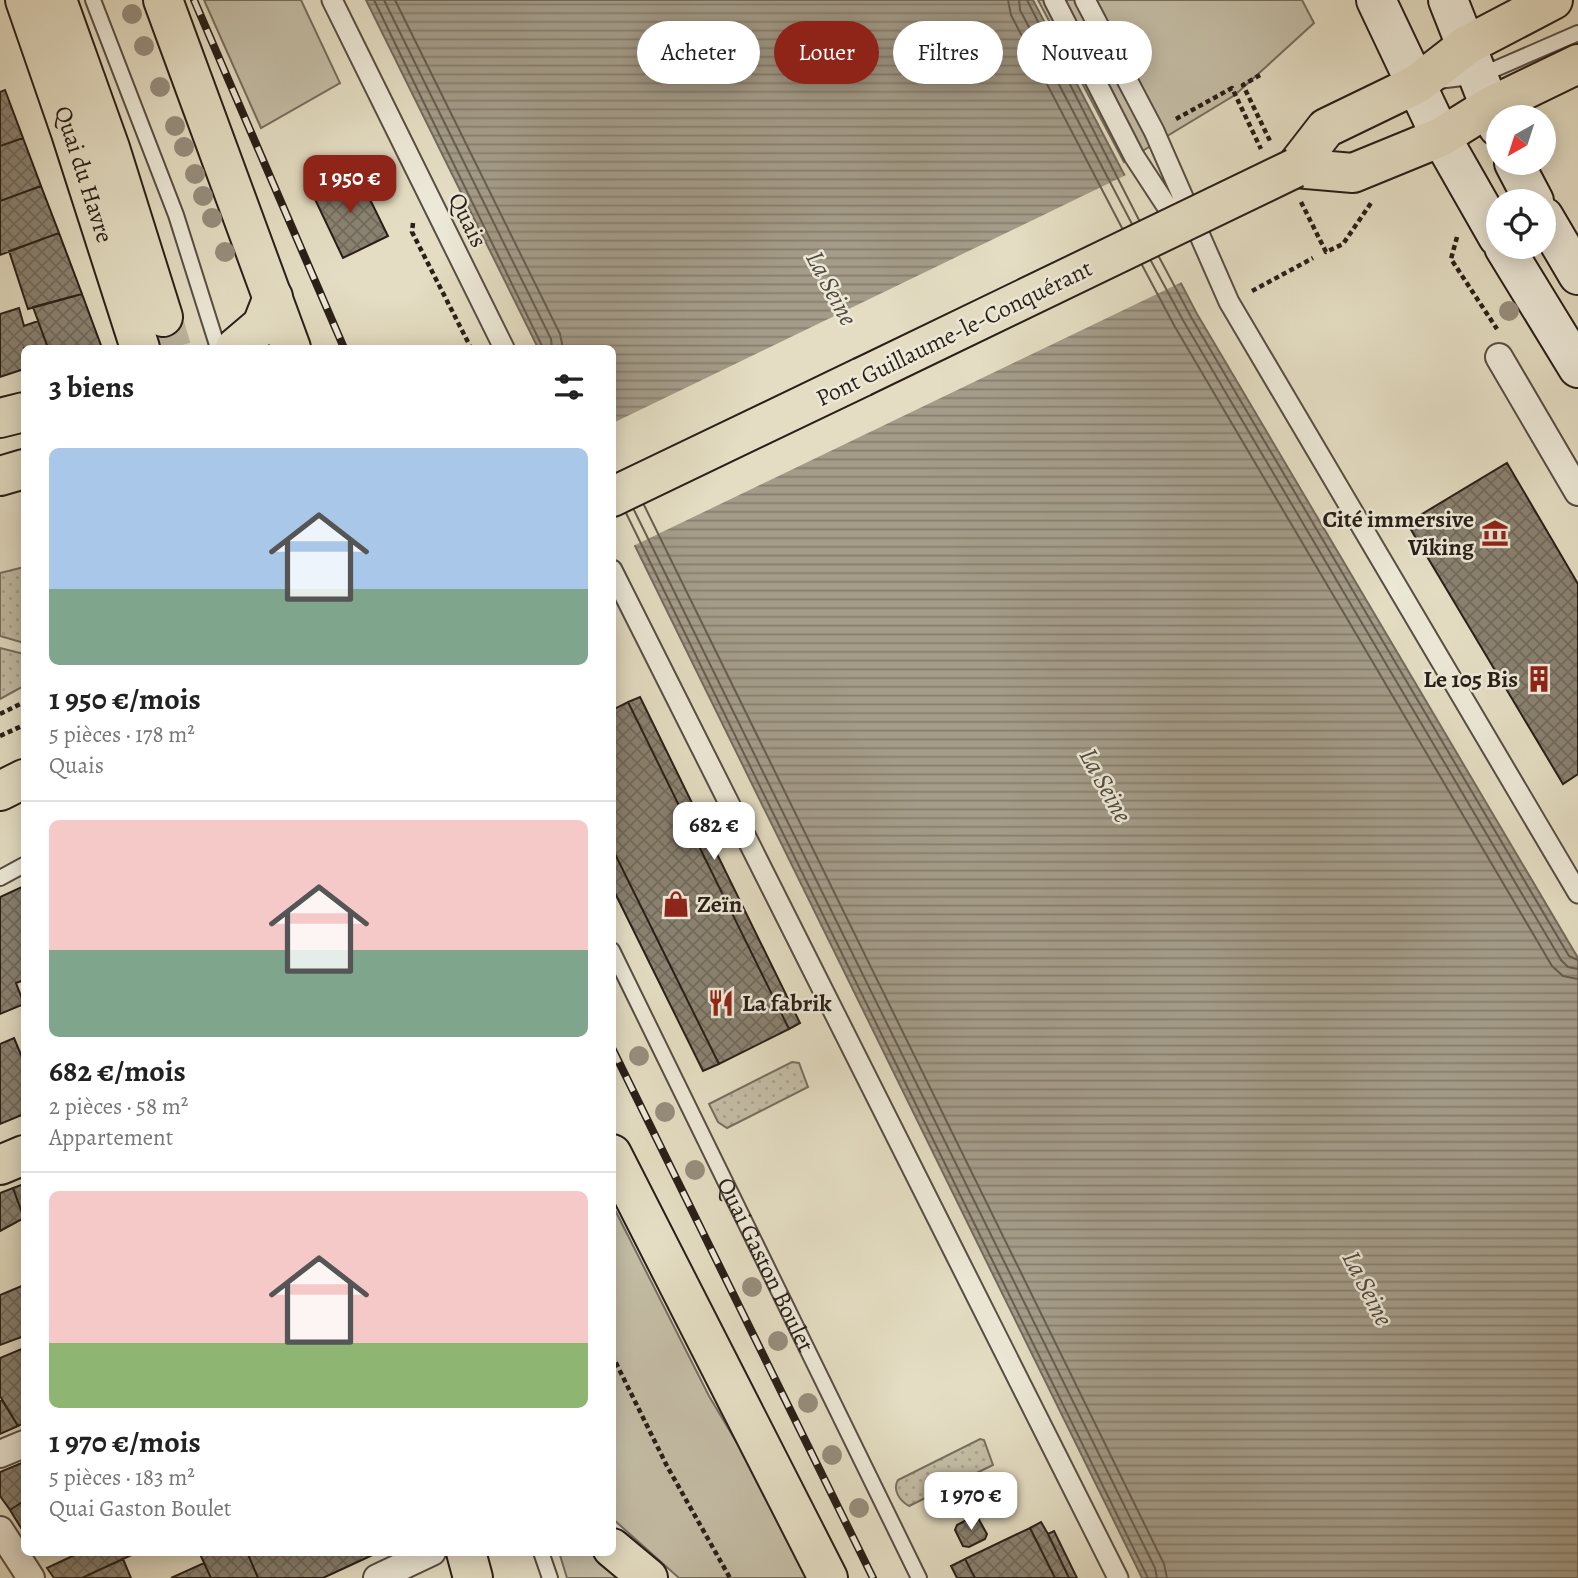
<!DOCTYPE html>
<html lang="fr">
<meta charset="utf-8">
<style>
body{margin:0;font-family:Alegreya,serif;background:#f6f6f6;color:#222;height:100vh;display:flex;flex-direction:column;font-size:26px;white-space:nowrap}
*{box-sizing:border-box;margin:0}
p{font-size:23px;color:#767676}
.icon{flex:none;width:38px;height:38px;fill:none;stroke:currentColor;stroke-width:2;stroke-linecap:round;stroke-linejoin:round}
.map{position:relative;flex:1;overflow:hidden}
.panel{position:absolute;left:21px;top:345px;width:595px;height:1211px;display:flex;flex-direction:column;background:#fff;border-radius:10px;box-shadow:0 4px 18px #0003}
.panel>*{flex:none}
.banner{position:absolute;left:637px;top:21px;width:665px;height:63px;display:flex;gap:14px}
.needle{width:46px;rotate:219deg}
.fabs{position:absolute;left:1486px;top:105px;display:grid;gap:14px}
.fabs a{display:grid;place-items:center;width:70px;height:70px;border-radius:50%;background:#fff;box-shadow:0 4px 18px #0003;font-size:35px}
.price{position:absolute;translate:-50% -60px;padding:0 16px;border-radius:14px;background:#fff;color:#222;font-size:23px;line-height:46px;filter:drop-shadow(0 2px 4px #0008)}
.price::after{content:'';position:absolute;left:50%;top:42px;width:21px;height:16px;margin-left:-10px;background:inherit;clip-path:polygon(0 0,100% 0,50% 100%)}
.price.current{background:#8f2418;color:#fff}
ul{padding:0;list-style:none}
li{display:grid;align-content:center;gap:14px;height:371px;padding:0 28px}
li+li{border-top:2px solid #e0e0e0}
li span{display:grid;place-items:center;height:217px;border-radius:10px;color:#555}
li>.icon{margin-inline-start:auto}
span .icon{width:126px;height:126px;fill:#fffc;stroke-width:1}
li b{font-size:30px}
h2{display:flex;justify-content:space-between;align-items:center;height:84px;padding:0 28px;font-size:30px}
.tag{padding:0 24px;border-radius:32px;background:#fff;box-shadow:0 4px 18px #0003;font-size:24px;line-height:63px}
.tag.current{background:#8f2418;color:#fff}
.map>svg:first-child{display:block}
.grass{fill:url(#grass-dots);stroke:#766e5f;stroke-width:2}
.green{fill:#c4bda6;stroke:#766e5f;stroke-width:2}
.water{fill:url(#water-rules);stroke:#736a5c;stroke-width:2}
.pier{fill:#e4ddc3}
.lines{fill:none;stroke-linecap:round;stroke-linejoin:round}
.shore{stroke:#665e50;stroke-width:2}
.building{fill:url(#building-cross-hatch);stroke:#291f18;stroke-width:2}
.primary-tunnel{stroke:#bfb7a1;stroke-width:38;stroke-dasharray:38 19;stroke-linecap:butt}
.service-casing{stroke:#584e43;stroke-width:18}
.pedestrian-casing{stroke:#584e43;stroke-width:23}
.minor-casing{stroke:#584e43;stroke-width:30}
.secondary-casing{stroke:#291f18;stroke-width:42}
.primary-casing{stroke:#291f18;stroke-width:42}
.path{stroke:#291f18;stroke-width:4.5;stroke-dasharray:5 3.5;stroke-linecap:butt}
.service{stroke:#ede9d8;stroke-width:14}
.pedestrian{stroke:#ede9d8;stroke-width:19}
.minor{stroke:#ede9d8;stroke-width:26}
.secondary{stroke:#ede9d8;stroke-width:38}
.primary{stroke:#e4ddc3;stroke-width:38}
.rail-casing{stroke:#291f18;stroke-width:8}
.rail{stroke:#ede9d8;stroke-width:5;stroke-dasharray:16;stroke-linecap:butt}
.primary-bridge-casing{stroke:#291f18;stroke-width:42;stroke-linecap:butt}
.primary-bridge{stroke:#e4ddc3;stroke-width:38}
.tree{fill:#978e7d}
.labels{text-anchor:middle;stroke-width:5;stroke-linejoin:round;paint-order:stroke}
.street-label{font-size:24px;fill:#291f18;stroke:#ede9d8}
.poi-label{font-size:24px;font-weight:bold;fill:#291f18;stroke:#ede9d8;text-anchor:end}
.water-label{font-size:26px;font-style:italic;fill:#544b40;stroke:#ede9d8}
</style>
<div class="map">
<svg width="1578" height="1578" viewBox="0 0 1578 1578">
<defs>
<pattern id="grass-dots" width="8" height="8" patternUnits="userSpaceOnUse" patternTransform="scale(1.75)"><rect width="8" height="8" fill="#c4bda6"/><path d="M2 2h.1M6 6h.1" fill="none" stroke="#a8a28e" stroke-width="1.8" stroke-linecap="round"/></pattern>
<pattern id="water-rules" width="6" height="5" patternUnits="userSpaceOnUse" patternTransform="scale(1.75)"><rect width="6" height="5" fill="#a49c89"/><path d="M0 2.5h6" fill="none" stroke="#867f6f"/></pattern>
<pattern id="building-cross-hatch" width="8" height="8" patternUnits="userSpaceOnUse" patternTransform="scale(1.75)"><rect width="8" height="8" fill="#8a8271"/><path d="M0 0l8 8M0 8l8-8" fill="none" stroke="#716a5c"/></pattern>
</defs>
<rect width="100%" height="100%" fill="#e4ddc3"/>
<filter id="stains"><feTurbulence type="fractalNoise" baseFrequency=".00286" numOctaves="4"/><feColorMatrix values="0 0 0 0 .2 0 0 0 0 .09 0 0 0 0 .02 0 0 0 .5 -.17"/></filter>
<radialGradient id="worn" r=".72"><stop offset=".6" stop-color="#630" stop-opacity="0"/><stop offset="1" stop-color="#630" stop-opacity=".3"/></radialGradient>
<path class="grass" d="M24,567V643L0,636V573Z
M0,648L24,654V686L0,699Z
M792,1062L799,1063L808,1087L727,1128L718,1122L709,1104Z
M980,1439L984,1440L993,1465L909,1506C900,1501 892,1490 898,1480Z"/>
<path class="green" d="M204,0H301L340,83L261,128Z
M1038,0H1302L1314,23L1235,95L1124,162Z
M612,1204L709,1396L762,1485L810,1578H679L613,1519Z
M559,1552H599L626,1578H567Z"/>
<path class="water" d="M366,0H1033L1197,314L1578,958V1578H1142L613,501L612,348H538Z"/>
<path class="pier" d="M1128,174L1184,281L631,547L612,509L613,423Z"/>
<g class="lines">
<path class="shore" d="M374,0L543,348
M384,0L551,339L552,348
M395,0L560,334L563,348
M1008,0L1011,15L1122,228
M1019,0L1020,10L1132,224
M1027,0L1139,220
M1159,257L1191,317L1569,956L1578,960
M1151,261L1184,322L1561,960L1568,967L1578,969
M1142,265L1175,327L1552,966L1563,976L1578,979
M644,505L1164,1564L1167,1578
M634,510L1155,1568L1157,1578
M626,513L1148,1578"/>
</g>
<path class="building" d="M5,90L23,138L0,146V92Z
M23,138L41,186L0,201V146Z
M356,171L388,236L343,258L312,193Z
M41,186L59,233L0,255V201Z
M59,233L82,294L28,309L9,251Z
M82,294L102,348H48L33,307Z
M19,308L24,326L38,321L48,348H24V369L0,377V314Z
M1507,463L1578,584V774L1563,784L1407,523Z
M640,697L800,1023L789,1029L628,702Z
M628,702L789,1029L719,1064L612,848V710Z
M612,848L719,1064L703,1071L612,887Z
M24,886V980L16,983L24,1004L0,1014V897Z
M14,1038L24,1062V1114L0,1124V1044Z
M24,1184V1218L13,1188Z
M13,1188L24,1218L0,1231V1193Z
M24,1285V1336L0,1345V1295Z
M24,1348V1423L18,1426L0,1396V1358Z
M2,1400L18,1426L0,1434V1401Z
M24,1462V1501L10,1510L0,1496V1472Z
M24,1501V1530L23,1531L10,1510Z
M974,1516L978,1518L987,1534L985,1539L969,1547L963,1546L955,1530L957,1525Z
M1041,1522L1048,1534L1069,1578H1055L1030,1528Z
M1030,1528L1055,1578H975L965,1559Z
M1054,1531L1077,1578H1069L1048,1534Z
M81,1552H138L82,1578H54L47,1568Z
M199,1552H247L258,1578H211Z
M247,1552H379L323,1578H258Z
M123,1559L131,1578H82L112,1564Z
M965,1559L975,1578H957L951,1566Z
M204,1563L211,1578H171Z"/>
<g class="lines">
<path class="primary-tunnel" d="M163,317L172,348"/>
<defs>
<g id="service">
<path d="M93,0L176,215L218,348"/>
<path d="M1438,81L1479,76L1578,33"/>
<path d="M0,878L24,865"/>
<path id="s1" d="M612,950L919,1578"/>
<path d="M541,1552L550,1578"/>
</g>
<path id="pedestrian" d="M332,0L504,348
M1054,0L1134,156L1181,228
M1085,0L1154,131L1229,302L1578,893
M612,570L1118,1578"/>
<path id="minor" d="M1499,357L1578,492
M0,1454L24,1444
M0,1530L31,1578
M377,1578L432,1552"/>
<path id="secondary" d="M1376,0L1441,137L1498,237
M1448,0L1498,127
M1514,163L1534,201
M1544,217L1578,275
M1504,247L1578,368"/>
<g id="primary">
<path id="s2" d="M25,0L71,133L140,348"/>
<path d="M57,0L110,148L163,317"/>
<path d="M163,0L291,348"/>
<path d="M1295,168L1326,128L1417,84L1467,45L1553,0"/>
<path d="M1295,168L1353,173L1441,137L1489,107L1578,64"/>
<path d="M235,348L262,325L273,297"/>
<path d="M0,418L24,412"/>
<path d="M0,476L24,469"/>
<path d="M612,497L862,377"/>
<path d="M0,791L24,779"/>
<path d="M612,1154L828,1578"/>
<path d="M0,1165L24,1155"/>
<path d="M612,1548L648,1578"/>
<path d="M466,1552L473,1578"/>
</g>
</defs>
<use href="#service" class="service-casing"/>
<use href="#pedestrian" class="pedestrian-casing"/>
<use href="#minor" class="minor-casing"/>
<use href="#secondary" class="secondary-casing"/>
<use href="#primary" class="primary-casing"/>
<path class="path" d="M1260,75L1243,85L1270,141
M1176,119L1232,88L1261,149
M1301,202L1326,252L1343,244L1371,203
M413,223L412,232L471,348
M1457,237L1451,259L1497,329
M1252,291L1313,258
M0,714L24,702
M0,736L24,725
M612,1355L667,1466L730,1578"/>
<use href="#service" class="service"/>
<use href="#pedestrian" class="pedestrian"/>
<use href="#minor" class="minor"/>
<use href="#secondary" class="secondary"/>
<use href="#primary" class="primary"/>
<defs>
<path id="rail" d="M194,0L344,348
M612,1048L873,1578"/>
</defs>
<use href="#rail" class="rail-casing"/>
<use href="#rail" class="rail"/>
<defs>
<path id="primary-bridge" d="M862,377L1295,168"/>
</defs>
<use href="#primary-bridge" class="primary-bridge-casing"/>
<use href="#primary-bridge" class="primary-bridge"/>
</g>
<g class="tree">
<circle cx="132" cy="14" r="10"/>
<circle cx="144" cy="46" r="10"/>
<circle cx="160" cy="87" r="10"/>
<circle cx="175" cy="126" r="10"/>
<circle cx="184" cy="147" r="10"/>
<circle cx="195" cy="174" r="10"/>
<circle cx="203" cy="196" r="10"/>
<circle cx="212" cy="218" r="10"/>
<circle cx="225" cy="252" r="10"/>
<circle cx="1509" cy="311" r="10"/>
<circle cx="639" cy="1056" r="10"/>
<circle cx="665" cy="1112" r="10"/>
<circle cx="695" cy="1170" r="10"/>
<circle cx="752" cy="1287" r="10"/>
<circle cx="778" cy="1341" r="10"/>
<circle cx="808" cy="1403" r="10"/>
<circle cx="832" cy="1455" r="10"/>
<circle cx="859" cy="1508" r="10"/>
</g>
<defs>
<symbol id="museum-bare" viewBox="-9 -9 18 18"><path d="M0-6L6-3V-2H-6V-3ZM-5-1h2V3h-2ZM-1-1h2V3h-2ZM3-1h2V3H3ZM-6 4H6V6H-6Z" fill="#8f2418" stroke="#ede9d8" stroke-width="2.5" paint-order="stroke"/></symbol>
<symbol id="building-bare" viewBox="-9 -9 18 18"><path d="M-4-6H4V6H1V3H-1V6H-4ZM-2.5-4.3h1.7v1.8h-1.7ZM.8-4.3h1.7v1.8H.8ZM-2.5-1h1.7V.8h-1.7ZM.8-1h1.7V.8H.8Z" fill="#8f2418" stroke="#ede9d8" stroke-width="2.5" paint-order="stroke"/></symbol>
<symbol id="shop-bare" viewBox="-9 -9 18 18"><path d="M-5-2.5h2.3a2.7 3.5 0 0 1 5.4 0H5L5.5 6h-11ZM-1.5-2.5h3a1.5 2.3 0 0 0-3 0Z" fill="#8f2418" stroke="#ede9d8" stroke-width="2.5" paint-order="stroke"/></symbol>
<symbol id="restaurant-bare" viewBox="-9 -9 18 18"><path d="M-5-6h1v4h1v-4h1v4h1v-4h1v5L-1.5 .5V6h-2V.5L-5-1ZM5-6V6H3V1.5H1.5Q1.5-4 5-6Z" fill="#8f2418" stroke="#ede9d8" stroke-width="2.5" paint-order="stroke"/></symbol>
</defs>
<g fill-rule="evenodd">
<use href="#museum-bare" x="1476" y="514" width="38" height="38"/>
<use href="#building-bare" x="1520" y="660" width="38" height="38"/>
<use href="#shop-bare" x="657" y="885" width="38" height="38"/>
<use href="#restaurant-bare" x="702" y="984" width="38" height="38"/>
</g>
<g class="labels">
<g class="street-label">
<text dy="8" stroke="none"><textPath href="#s2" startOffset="184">Quai du Havre</textPath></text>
<text transform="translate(468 220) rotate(64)" y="8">Quais</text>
<text transform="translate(954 333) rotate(-26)" y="8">Pont Guillaume-le-Conquérant</text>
<text dy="8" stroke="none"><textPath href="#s1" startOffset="350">Quai Gaston Boulet</textPath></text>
</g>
<g class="poi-label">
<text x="1474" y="527">Cité immersive<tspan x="1474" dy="28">Viking</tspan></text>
<text x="1518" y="687">Le 105 Bis</text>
<text x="697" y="912" text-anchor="start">Zeïn</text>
<text x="742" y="1011" text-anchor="start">La fabrik</text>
</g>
<g class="water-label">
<text transform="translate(832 288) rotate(62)" y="9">La Seine</text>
<text transform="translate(1106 785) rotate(61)" y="9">La Seine</text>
<text transform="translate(1368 1288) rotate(63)" y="9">La Seine</text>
</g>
</g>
<rect width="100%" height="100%" filter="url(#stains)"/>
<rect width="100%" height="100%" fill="url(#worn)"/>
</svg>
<div class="fabs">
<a><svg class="needle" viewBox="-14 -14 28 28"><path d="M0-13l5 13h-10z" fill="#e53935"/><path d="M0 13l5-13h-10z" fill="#767676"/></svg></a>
<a><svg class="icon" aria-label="locate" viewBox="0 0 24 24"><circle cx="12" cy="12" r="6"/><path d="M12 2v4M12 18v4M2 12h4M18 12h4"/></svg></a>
</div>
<b class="price current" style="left:350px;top:215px">1 950 €</b>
<b class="price" style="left:714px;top:862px">682 €</b>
<b class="price" style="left:971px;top:1532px">1 970 €</b>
<div class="banner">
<a class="tag">Acheter</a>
<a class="tag current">Louer</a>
<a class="tag">Filtres</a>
<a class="tag">Nouveau</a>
</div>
<section class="panel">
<h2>3 biens<svg class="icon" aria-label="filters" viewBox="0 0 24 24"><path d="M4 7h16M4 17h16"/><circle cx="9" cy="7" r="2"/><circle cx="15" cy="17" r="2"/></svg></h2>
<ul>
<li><span style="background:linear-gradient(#a9c7e8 65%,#7fa58c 0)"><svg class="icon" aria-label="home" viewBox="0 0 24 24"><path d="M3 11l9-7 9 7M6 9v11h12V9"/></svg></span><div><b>1 950 €/mois</b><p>5 pièces · 178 m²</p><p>Quais</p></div></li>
<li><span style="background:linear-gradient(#f6c9c9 60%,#7fa58c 0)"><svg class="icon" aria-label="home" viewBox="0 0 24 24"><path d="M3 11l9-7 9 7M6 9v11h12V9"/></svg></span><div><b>682 €/mois</b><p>2 pièces · 58 m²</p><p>Appartement</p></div></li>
<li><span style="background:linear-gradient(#f6c9c9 70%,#8fb573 0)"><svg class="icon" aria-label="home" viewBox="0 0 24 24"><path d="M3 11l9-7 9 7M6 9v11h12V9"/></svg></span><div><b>1 970 €/mois</b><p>5 pièces · 183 m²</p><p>Quai Gaston Boulet</p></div></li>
</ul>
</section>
</div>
